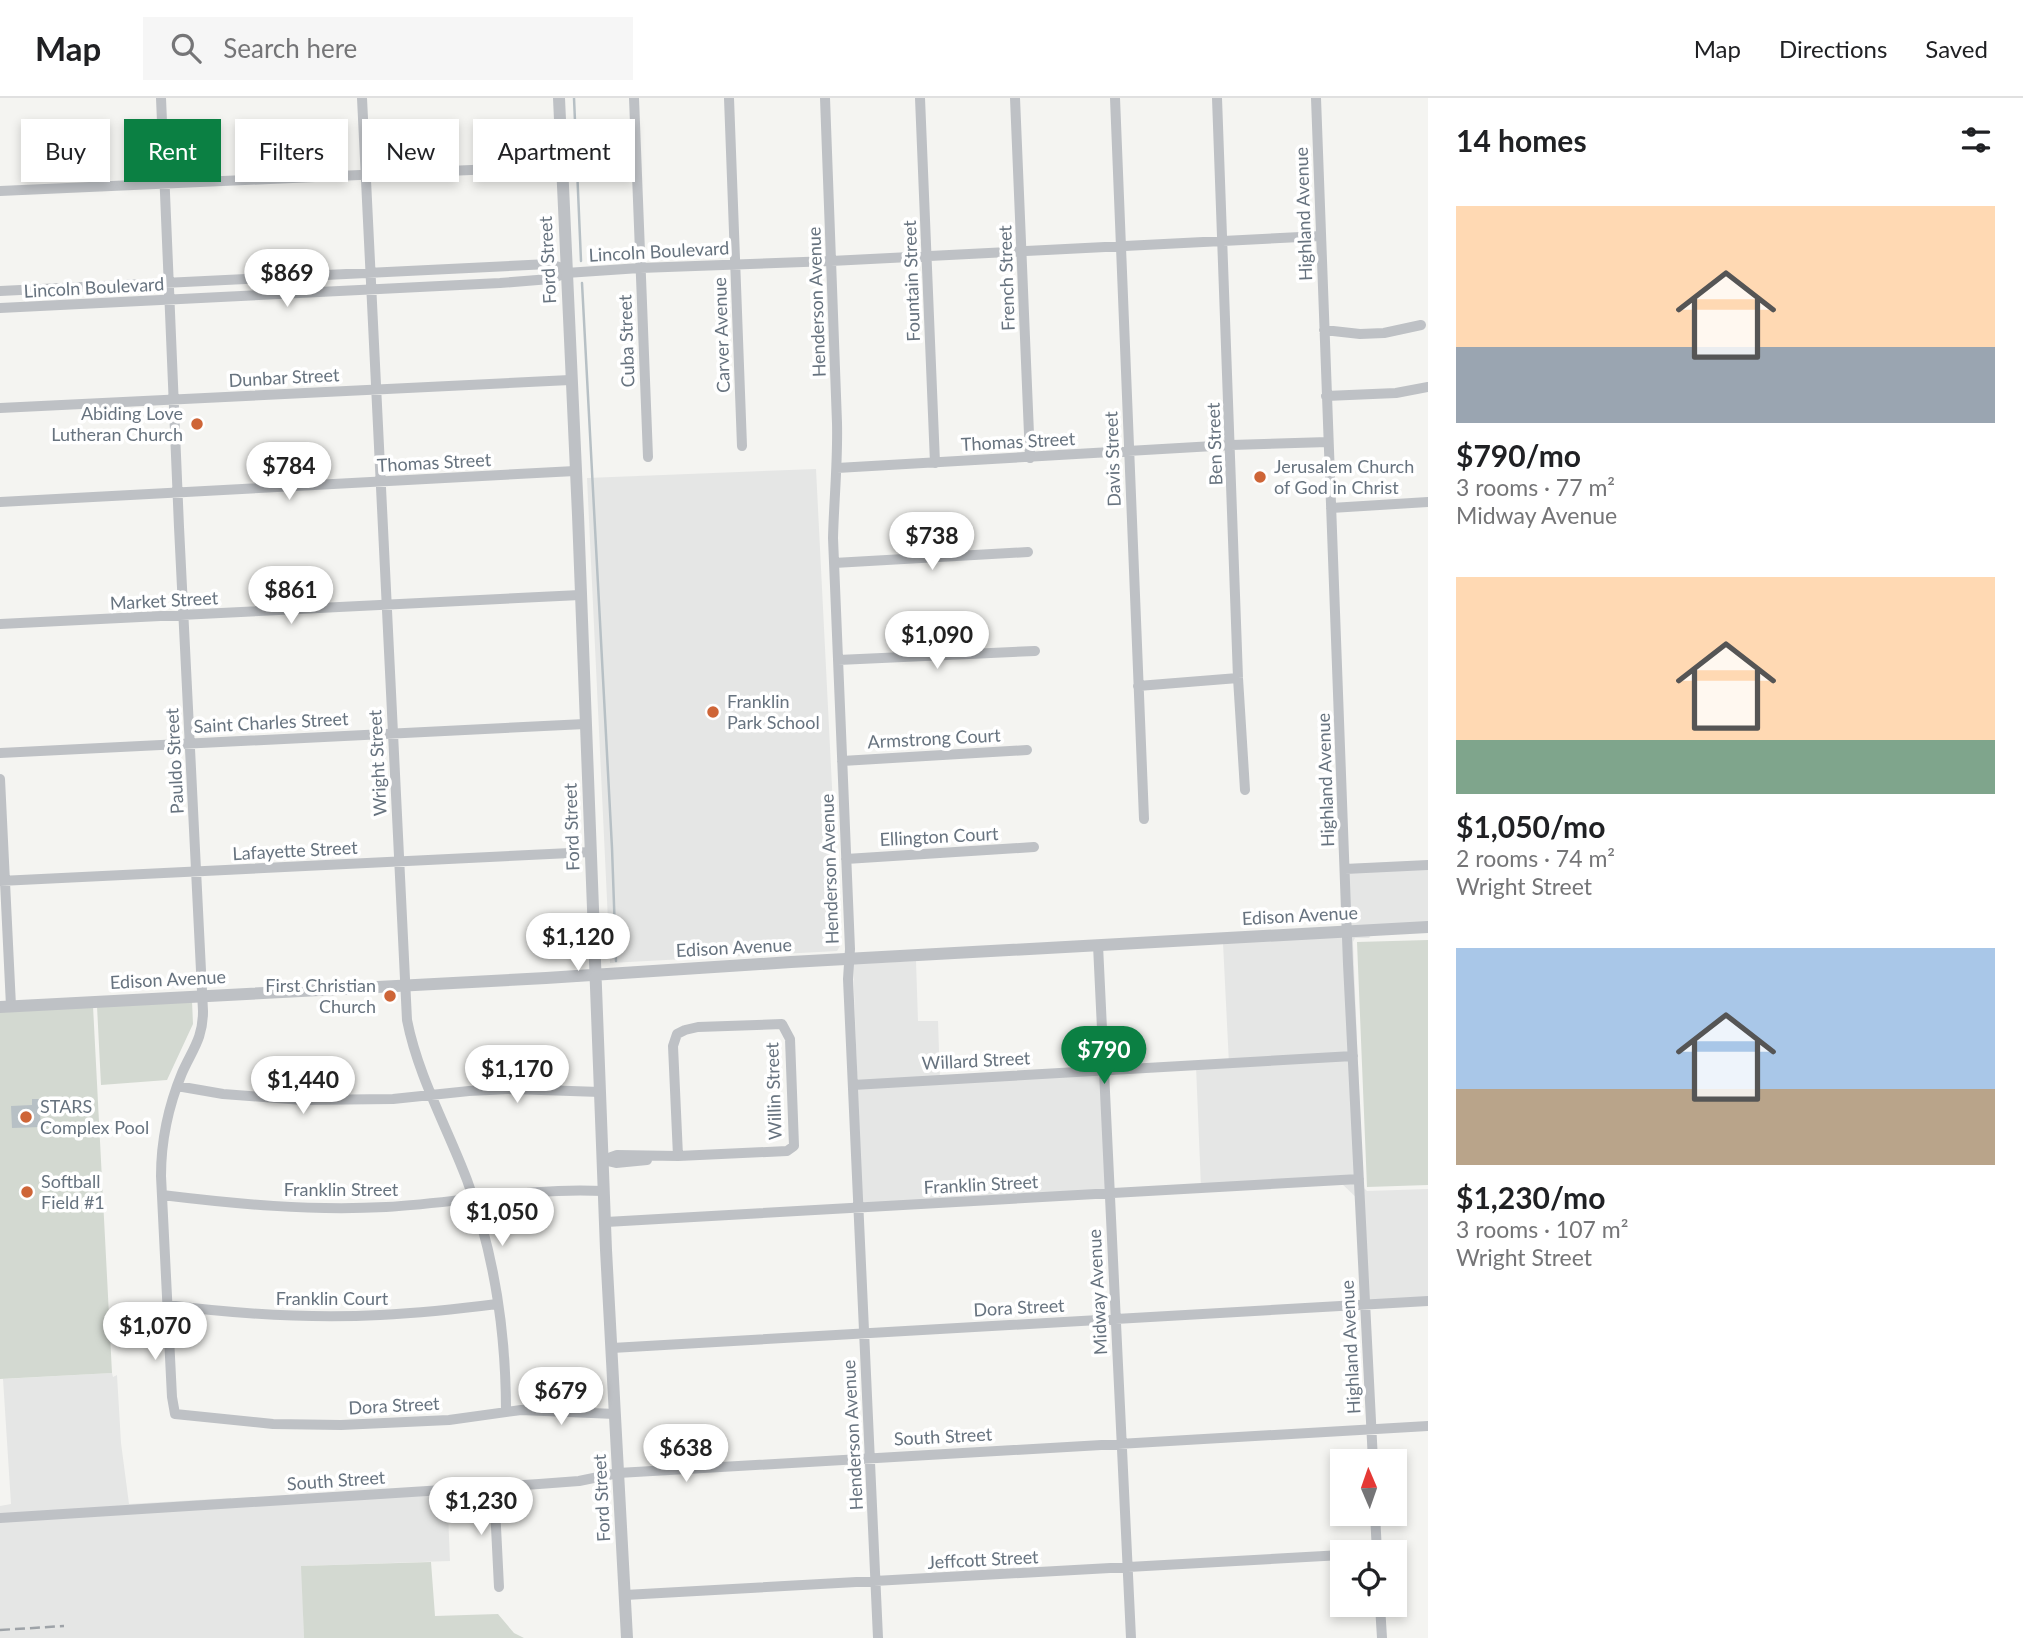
<!DOCTYPE html>
<meta charset="utf-8">
<style>
body{margin:0;font-family:Lato,sans-serif;background:#f6f6f6;color:#202124;height:100vh;display:flex;flex-direction:column;font-size:26px;white-space:nowrap}
*{box-sizing:border-box;margin:0}
p{font-size:23px;color:#757577}
.icon{flex:none;width:38px;height:38px;fill:none;stroke:currentColor;stroke-width:2;stroke-linecap:round;stroke-linejoin:round}
.map{position:relative;flex:1;overflow:hidden}
.details{display:flex;flex-direction:column;background:#fff;width:595px}
.details>*{flex:none}
.banner{position:absolute;left:21px;top:21px;width:665px;height:63px;display:flex;gap:14px}
.needle{width:46px;rotate:358deg}
.tools{position:absolute;left:1330px;top:1351px;display:grid;gap:14px}
.tools a{display:grid;place-items:center;width:77px;height:77px;border-radius:0px;background:#fff;box-shadow:0 4px 10px #0003;font-size:35px}
.price{position:absolute;translate:-50% -60px;padding:0 16px;border-radius:24px;background:#fff;color:#222;font-size:23px;line-height:46px;filter:drop-shadow(0 2px 4px #0008)}
.price::after{content:'';position:absolute;left:50%;top:42px;width:21px;height:16px;margin-left:-10px;background:inherit;clip-path:polygon(0 0,100% 0,50% 100%)}
.price.active{background:#0b8043;color:#fff}
ul{padding:0;list-style:none}
li{display:grid;align-content:center;gap:14px;height:371px;padding:0 28px}
li span{display:grid;place-items:center;height:217px;border-radius:0px;color:#555}
li>.icon{margin-inline-start:auto}
span .icon{width:126px;height:126px;fill:#fffc;stroke-width:1}
li b{font-size:30px}
h2{display:flex;justify-content:space-between;align-items:center;height:84px;padding:0 28px;font-size:30px}
.tag{padding:0 24px;border-radius:0px;background:#fff;box-shadow:0 4px 10px #0003;font-size:24px;line-height:63px}
.tag.active{background:#0b8043;color:#fff}
header{display:flex;align-items:center;gap:42px;box-sizing:border-box;height:98px;padding:0 35px;background:#fff;border-bottom:2px solid #e0e0e0}
header strong{font-size:33px}
nav{display:flex;gap:38px;margin-inline-start:auto;font-size:24px}
.search{width:490px;height:63px;background:#f6f6f6;display:flex;align-items:center;gap:18px;box-sizing:border-box;padding:0 24px;border-radius:0px;color:#757577;font-size:26px}
main{display:flex;flex:1;min-height:0}
.map>svg:first-child{display:block}
.built{fill:#e5e6e5}
.green{fill:#d3d9d1}
.water{fill:#b7c0c5}
.lines{fill:none;stroke-linecap:round;stroke-linejoin:round}
.stream{stroke:#b7c0c5;stroke-width:2.5}
.minor{stroke:#bec1c5;stroke-width:10}
.tertiary{stroke:#bec1c5;stroke-width:12}
.rail{stroke:#9ea3a8;stroke-width:2.5;stroke-dasharray:10 5;stroke-linecap:butt}
.poi-dot{fill:#ce6537;stroke:#fff;stroke-width:2.5}
.labels{text-anchor:middle;stroke-width:7;stroke-linejoin:round;paint-order:stroke}
.street-label{font-size:18px;fill:#67737f;stroke:#fff}
.poi-label{font-size:18px;fill:#67737f;stroke:#fff;text-anchor:start}
</style>
<header>
<strong>Map</strong>
<div class="search"><svg class="icon" aria-label="search" viewBox="0 0 24 24"><circle cx="10" cy="10" r="6"/><path d="M15 15l6 6"/></svg>Search here</div>
<nav><a>Map</a><a>Directions</a><a>Saved</a></nav>
</header>
<main>
<div class="map">
<svg width="1428" height="1540" viewBox="0 0 1428 1540">
<rect width="100%" height="100%" fill="#f4f4f1"/>
<path class="built" d="M816,371L840,848L837,853L610,865L587,380Z
M1428,763V825L1341,828L1350,818L1348,766Z
M1371,837L1369,840H1355L1353,844L1363,1089L1367,1093L1428,1091V1206L1368,1209L1363,1106L1339,1083L1201,1090L1196,968L1229,966L1223,845Z
M916,863L918,923H938L940,983L1107,973L1113,1094L862,1108L853,866Z
M112,1275L113,1279L117,1277L121,1345L129,1406L231,1400V1404L447,1391L450,1463L302,1468L304,1540H0V1408L11,1406L3,1281Z"/>
<path class="green" d="M1428,842V1087L1367,1089L1357,844Z
M192,903L193,926L167,982L101,987L97,908Z
M93,908L112,1275L0,1281V913Z
M431,1464L435,1518L498,1516L514,1535L524,1540H304L301,1468Z"/>
<path class="water" d="M32,1001H39L41,1029L12,1030L11,1008L32,1007Z"/>
<g class="lines">
<path class="stream" d="M574,0L581,163
M582,185L612,750L616,863"/>
<path class="minor" d="M161,0L179,429L203,913C203,941 192,952 182,975C168,1009 161,1041 161,1078L172,1299L175,1316L273,1326L341,1327L449,1322L521,1312L615,1316
M362,0L407,922C418,978 447,1029 467,1082C494,1155 506,1236 506,1314
M634,0L648,359
M729,0L742,348
M825,0L837,325C838,363 834,401 833,440L850,851L848,881L878,1540
M920,0L935,365
M1015,0L1030,360
M1115,0L1144,721
M1217,0L1238,580L1245,692
M1316,0L1348,866L1373,1363
M0,93L561,68
M0,193L549,166L566,171
M0,210L500,185L550,181L566,175L640,170L831,163L1321,138
M1324,232L1360,236L1384,235L1421,227
M1326,298L1396,295L1428,289
M0,310L570,282
M837,370L1231,347L1328,344
M0,404L575,373
M1331,410L1428,404
M834,465L1028,454
M0,526L580,497
M838,562L1035,553
M1138,588L1238,580
M0,655L585,626
M842,663L1027,652
M0,681L11,908
M846,761L1034,749
M1345,771L1428,767
M0,783L591,754
M1098,847L1131,1540
M782,926L790,941L794,1048L787,1053L678,1058L673,948L677,936L685,932L698,929Z
M853,987L1353,958
M177,988L223,996L302,1002L393,1001L469,993L512,991L600,994
M603,1062L617,1057L678,1058
M603,1062L616,1065L647,1062
M162,1097C236,1106 310,1113 386,1109C459,1105 530,1089 604,1093
M606,1124L1359,1081
M167,1207C238,1216 309,1221 380,1217C419,1215 458,1211 497,1206
M612,1250L1428,1203
M494,1389L499,1489
M1375,1416L1377,1454
M0,1420L539,1386L579,1383L618,1375L1428,1328
M625,1497L1342,1457
M1380,1507L1382,1540"/>
<path class="tertiary" d="M559,0L578,417L606,1152L627,1540
M0,909L546,880L791,864L1428,829"/>
<path class="rail" d="M0,1532L64,1528"/>
</g>
<g class="poi-dot">
<circle cx="197" cy="326" r="7"/>
<circle cx="1260" cy="379" r="7"/>
<circle cx="713" cy="614" r="7"/>
<circle cx="390" cy="898" r="7"/>
<circle cx="26" cy="1019" r="7"/>
<circle cx="27" cy="1094" r="7"/>
</g>
<g class="labels">
<g class="street-label">
<text transform="translate(1304 116) rotate(-92)" y="6">Highland Avenue</text>
<text transform="translate(659 154) rotate(-3)" y="6">Lincoln Boulevard</text>
<text transform="translate(548 162) rotate(-93)" y="6">Ford Street</text>
<text transform="translate(1007 180) rotate(-92)" y="6">French Street</text>
<text transform="translate(912 183) rotate(-92)" y="6">Fountain Street</text>
<text transform="translate(94 190) rotate(-3)" y="6">Lincoln Boulevard</text>
<text transform="translate(817 204) rotate(-92)" y="6">Henderson Avenue</text>
<text transform="translate(722 237) rotate(-92)" y="6">Carver Avenue</text>
<text transform="translate(627 243) rotate(-92)" y="6">Cuba Street</text>
<text transform="translate(284 280) rotate(-3)" y="6">Dunbar Street</text>
<text transform="translate(1018 344) rotate(-3)" y="6">Thomas Street</text>
<text transform="translate(1215 346) rotate(-92)" y="6">Ben Street</text>
<text transform="translate(1113 361) rotate(-92)" y="6">Davis Street</text>
<text transform="translate(434 365) rotate(-3)" y="6">Thomas Street</text>
<text transform="translate(164 503) rotate(-3)" y="6">Market Street</text>
<text transform="translate(271 625) rotate(-3)" y="6">Saint Charles Street</text>
<text transform="translate(934 641) rotate(-3)" y="6">Armstrong Court</text>
<text transform="translate(175 663) rotate(-93)" y="6">Pauldo Street</text>
<text transform="translate(378 665) rotate(-93)" y="6">Wright Street</text>
<text transform="translate(1326 682) rotate(-92)" y="6">Highland Avenue</text>
<text transform="translate(572 729) rotate(-92)" y="6">Ford Street</text>
<text transform="translate(939 739) rotate(-3)" y="6">Ellington Court</text>
<text transform="translate(295 753) rotate(-3)" y="6">Lafayette Street</text>
<text transform="translate(830 771) rotate(-92)" y="6">Henderson Avenue</text>
<text transform="translate(1300 818) rotate(-3)" y="6">Edison Avenue</text>
<text transform="translate(734 850) rotate(-3)" y="6">Edison Avenue</text>
<text transform="translate(168 882) rotate(-3)" y="6">Edison Avenue</text>
<text transform="translate(976 963) rotate(-3)" y="6">Willard Street</text>
<text transform="translate(774 993) rotate(-92)" y="6">Willin Street</text>
<text transform="translate(981 1087) rotate(-3)" y="6">Franklin Street</text>
<text x="341" y="1098">Franklin Street</text>
<text transform="translate(1098 1194) rotate(-93)" y="6">Midway Avenue</text>
<text x="332" y="1207">Franklin Court</text>
<text transform="translate(1019 1210) rotate(-3)" y="6">Dora Street</text>
<text transform="translate(1351 1249) rotate(-93)" y="6">Highland Avenue</text>
<text transform="translate(394 1308) rotate(-3)" y="6">Dora Street</text>
<text transform="translate(853 1337) rotate(-93)" y="6">Henderson Avenue</text>
<text transform="translate(943 1339) rotate(-3)" y="6">South Street</text>
<text transform="translate(336 1383) rotate(-4)" y="6">South Street</text>
<text transform="translate(602 1400) rotate(-93)" y="6">Ford Street</text>
<text transform="translate(983 1462) rotate(-3)" y="6">Jeffcott Street</text>
</g>
<g class="poi-label">
<text x="183" y="322" text-anchor="end">Abiding Love<tspan x="183" dy="21">Lutheran Church</tspan></text>
<text x="1274" y="375">Jerusalem Church<tspan x="1274" dy="21">of God in Christ</tspan></text>
<text x="727" y="610">Franklin<tspan x="727" dy="21">Park School</tspan></text>
<text x="376" y="894" text-anchor="end">First Christian<tspan x="376" dy="21">Church</tspan></text>
<text x="40" y="1015">STARS<tspan x="40" dy="21">Complex Pool</tspan></text>
<text x="41" y="1090">Softball<tspan x="41" dy="21">Field #1</tspan></text>
</g>
</g>
</svg>
<div class="tools">
<a><svg class="needle" viewBox="-14 -14 28 28"><path d="M0-13l5 13h-10z" fill="#e53935"/><path d="M0 13l5-13h-10z" fill="#757577"/></svg></a>
<a><svg class="icon" aria-label="locate" viewBox="0 0 24 24"><circle cx="12" cy="12" r="6"/><path d="M12 2v4M12 18v4M2 12h4M18 12h4"/></svg></a>
</div>
<b class="price" style="left:287px;top:211px">$869</b>
<b class="price" style="left:289px;top:404px">$784</b>
<b class="price" style="left:932px;top:474px">$738</b>
<b class="price" style="left:291px;top:528px">$861</b>
<b class="price" style="left:937px;top:573px">$1,090</b>
<b class="price" style="left:578px;top:875px">$1,120</b>
<b class="price active" style="left:1104px;top:988px">$790</b>
<b class="price" style="left:517px;top:1007px">$1,170</b>
<b class="price" style="left:303px;top:1018px">$1,440</b>
<b class="price" style="left:502px;top:1150px">$1,050</b>
<b class="price" style="left:155px;top:1264px">$1,070</b>
<b class="price" style="left:561px;top:1329px">$679</b>
<b class="price" style="left:686px;top:1386px">$638</b>
<b class="price" style="left:481px;top:1439px">$1,230</b>
<div class="banner">
<a class="tag">Buy</a>
<a class="tag active">Rent</a>
<a class="tag">Filters</a>
<a class="tag">New</a>
<a class="tag">Apartment</a>
</div>
</div>
<section class="details">
<h2>14 homes<svg class="icon" aria-label="filters" viewBox="0 0 24 24"><path d="M4 7h16M4 17h16"/><circle cx="9" cy="7" r="2"/><circle cx="15" cy="17" r="2"/></svg></h2>
<ul>
<li><span style="background:linear-gradient(#ffd9b3 65%,#9aa5b1 0)"><svg class="icon" aria-label="home" viewBox="0 0 24 24"><path d="M3 11l9-7 9 7M6 9v11h12V9"/></svg></span><div><b>$790/mo</b><p>3 rooms · 77 m²</p><p>Midway Avenue</p></div></li>
<li><span style="background:linear-gradient(#ffd9b3 75%,#7fa58c 0)"><svg class="icon" aria-label="home" viewBox="0 0 24 24"><path d="M3 11l9-7 9 7M6 9v11h12V9"/></svg></span><div><b>$1,050/mo</b><p>2 rooms · 74 m²</p><p>Wright Street</p></div></li>
<li><span style="background:linear-gradient(#a9c7e8 65%,#b9a48a 0)"><svg class="icon" aria-label="home" viewBox="0 0 24 24"><path d="M3 11l9-7 9 7M6 9v11h12V9"/></svg></span><div><b>$1,230/mo</b><p>3 rooms · 107 m²</p><p>Wright Street</p></div></li>
</ul>
</section>
</main>
